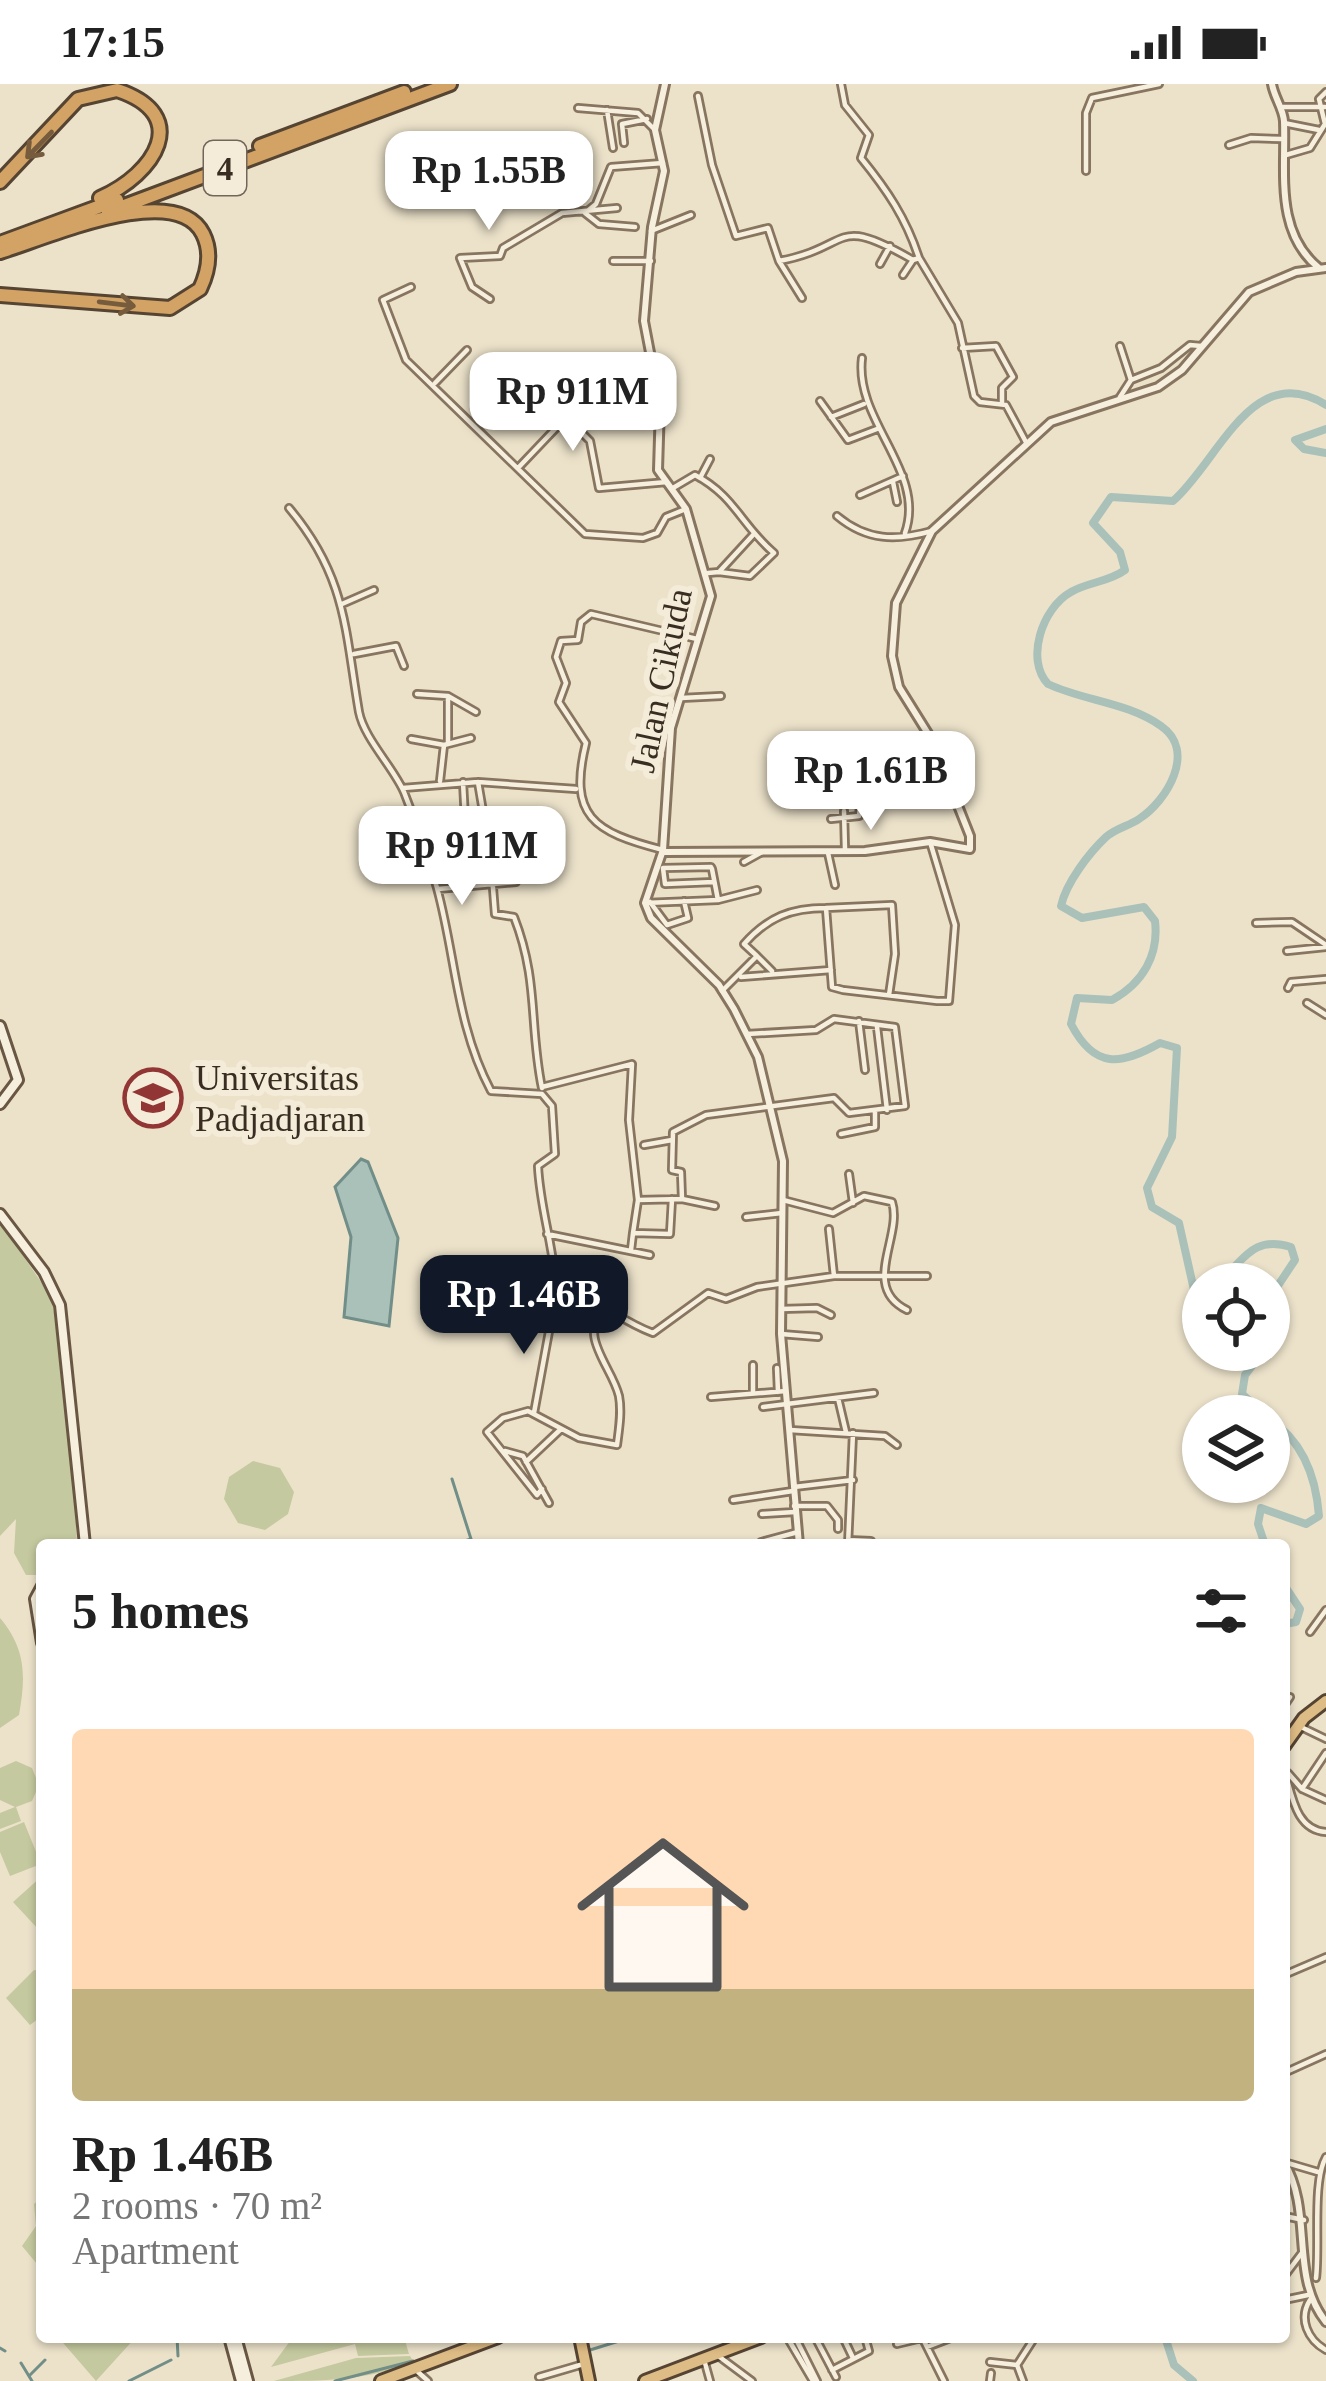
<!DOCTYPE html>
<meta charset="utf-8">
<style>
body{margin:0;font-family:"Times New Roman",serif;background:#f2f2f2;color:#222;height:100vh;display:flex;flex-direction:column;font-size:45px;white-space:nowrap}
*{box-sizing:border-box;margin:0}
p{font-size:39px;color:#767676}
.icon{flex:none;width:66px;height:66px;fill:none;stroke:currentColor;stroke-width:2;stroke-linecap:round;stroke-linejoin:round}
.map{position:relative;flex:1;overflow:hidden}
.drawer{position:absolute;left:36px;top:1455px;width:1254px;height:804px;display:flex;flex-direction:column;background:#fff;border-radius:12px;box-shadow:0 3px 9px #0004}
.drawer>*{flex:none}
.controls{position:absolute;left:1182px;top:1179px;display:grid;gap:24px}
.controls a{display:grid;place-items:center;width:108px;height:108px;border-radius:50%;background:#fff;box-shadow:0 3px 9px #0004;font-size:60px}
.price{position:absolute;translate:-50% -102px;padding:0 27px;border-radius:24px;background:#fff;color:#222;font-size:39px;line-height:78px;filter:drop-shadow(0 3px 6px #0008)}
.price::after{content:'';position:absolute;left:50%;top:72px;width:36px;height:27px;margin-left:-18px;background:inherit;clip-path:polygon(0 0,100% 0,50% 100%)}
.price.selected{background:#111827;color:#fff}
ul{padding:0;list-style:none}
li{display:grid;align-content:center;gap:24px;height:636px;padding:0 36px}
li+li{border-top:3px solid #e0e0e0}
li span{display:grid;place-items:center;height:372px;border-radius:12px;color:#555}
li>.icon{margin-inline-start:auto}
span .icon{width:216px;height:216px;fill:#fffc;stroke-width:1}
li b{font-size:51px}
h2{display:flex;justify-content:space-between;align-items:center;height:144px;padding:0 36px;font-size:51px}
.status{display:flex;justify-content:space-between;align-items:center;height:84px;padding:0 60px;background:#fff;direction:ltr}
.status svg{height:33px;fill:currentColor}
.map>svg:first-child{display:block}
.green{fill:#c4c99f}
.water{fill:#aac1ba;stroke:#718f88;stroke-width:3}
.lines{fill:none;stroke-linecap:round;stroke-linejoin:round}
.stream{stroke:#718f88;stroke-width:3}
.river{stroke:#aac1ba;stroke-width:8}
.minor-casing{stroke:#877560;stroke-width:10}
.tertiary-casing{stroke:#877560;stroke-width:12}
.secondary-casing{stroke:#695743;stroke-width:14}
.trunk-casing{stroke:#564433;stroke-width:16}
.motorway-casing{stroke:#564433;stroke-width:18}
.minor{stroke:#f7efdd;stroke-width:4.5}
.tertiary{stroke:#f7efdd;stroke-width:6}
.secondary{stroke:#f7efdd;stroke-width:8}
.trunk{stroke:#debc85;stroke-width:10}
.motorway{stroke:#d2a364;stroke-width:12}
.oneway{stroke:#765c3c}
.labels{text-anchor:middle;stroke-width:12;stroke-linejoin:round;paint-order:stroke}
.shield{fill:#f4ecd9;stroke:#716659;stroke-width:3}
.shield-label{font-size:33px;font-weight:bold;fill:#392d22}
.street-label{font-size:36px;fill:#392d22;stroke:#f4ecd9}
.poi-label{font-size:36px;fill:#392d22;stroke:#f4ecd9;text-anchor:start}
</style>
<div class="status"><b>17:15</b><svg viewBox="0 0 49 12"><path d="M0 12V9h3v3zM5 12V6h3v6zM10 12V3h3v9zM15 12V0h3v12zM26 1h20v11H26zM47 4h2v5h-2z"/></svg></div>
<div class="map">
<svg width="1326" height="2297" viewBox="0 0 1326 2297">
<rect width="100%" height="100%" fill="#ece2ca"/>
<path class="green" d="M0,1138L52,1214L73,1370L77,1461H42V1491H26L14,1469L16,1435L0,1452Z
M253,1377L280,1384L294,1408L288,1430L265,1446L238,1439L224,1415L229,1393Z
M0,1534C26,1565 26,1592 19,1631L0,1644Z
M16,1677L32,1684L39,1701L32,1717L16,1723L21,1737L0,1745V1729L15,1723L0,1716V1684Z
M24,1738L41,1780L10,1792L0,1768V1748Z
M42,1792V1841L38,1845L13,1818Z
M34,1886L42,1887V1932L30,1941L6,1914Z
M42,2114V2186L22,2162L36,2142L34,2120Z
M58,2253H136L96,2297Z
M293,2253H404L409,2270L358,2272L355,2260L271,2283Z
M410,2272L413,2277C371,2297 319,2297 274,2297L356,2274Z"/>
<path class="water" d="M361,1075L368,1078L398,1154L389,1242L344,1233L351,1153L335,1103Z"/>
<g class="lines">
<path class="stream" d="M452,1395L471,1455L452,1461
M177,2253L178,2272
M0,2264L5,2267
M590,2266L632,2253
M21,2279L32,2297
M30,2291L45,2276
M129,2297L171,2276
M335,2297L413,2277"/>
<path class="river" d="M1326,345L1295,356L1304,365L1326,369
M1215,1200C1242,1183 1248,1150 1291,1163L1295,1176L1277,1203L1276,1240L1269,1256
M1203,1206H1194L1179,1139L1152,1123L1147,1104L1172,1053L1177,964L1160,959C1121,981 1095,986 1071,940L1077,914L1112,916C1143,899 1159,871 1155,837L1144,823L1082,834L1061,822C1066,799 1089,769 1106,753C1116,744 1129,742 1139,735C1167,717 1197,667 1161,642C1127,618 1084,617 1048,600C1025,576 1042,524 1071,508C1088,498 1109,498 1125,486L1120,468L1093,439L1111,413L1173,417C1218,378 1253,274 1326,321
M1264,1266L1245,1291L1242,1310L1266,1332
M1265,1461L1258,1440L1261,1424L1306,1440L1319,1432C1316,1393 1302,1356 1269,1335
M1284,1501L1300,1525L1296,1538L1284,1540
M1165,2253L1174,2281L1193,2297"/>
<defs>
<path id="minor" d="M841,0L845,21L869,51L861,74C887,106 906,134 919,174
M698,12L712,81L736,152L768,144L779,177C854,163 831,129 913,176L919,174L958,239L974,312L980,318L1006,321L1027,360
M1283,23H1325
M578,24L638,29L655,46
M607,26L613,64
M1284,39L1319,46
M624,59L622,40L647,35
M1229,61L1251,54L1281,55
M1286,71L1310,64L1325,40L1319,15L1326,8
M1086,87V29L1092,14L1159,0
M635,143L599,140L585,129L596,120L611,83L663,79
M651,147L691,131
M613,177H651
M779,177L802,214
M880,180L890,162
M903,191L913,176
M411,203L383,216L406,276L585,450L643,454L657,449L666,433L686,425
M490,215L472,203L460,174L500,172L503,164L562,129L617,124
M1120,262L1131,296L1120,313
M962,264L996,262L1013,293L1002,304V319
M862,274C854,337 927,388 905,449
M1131,296L1161,284L1190,261L1201,262
M435,299L467,266
M820,317L848,356L877,345
M831,333L864,320
M567,334L590,357L599,404L667,398
M518,384L612,285
M700,394L710,375
M893,398L897,418
M673,404L695,391C735,412 741,441 774,469L750,492L719,488
M860,411L903,392
M289,424C347,493 345,547 359,628C364,654 393,683 404,708C416,739 428,772 437,804C456,873 456,941 491,1007L542,1010L552,1022L555,1070L538,1082C540,1125 554,1163 556,1205L550,1214
M837,432C867,457 896,457 932,447
M708,489L719,488L753,451
M342,520L374,506
M354,570L396,562L404,582
M417,610L448,612L476,628
M448,612V660
M681,614L721,612
M411,655L444,661L471,654
M440,697L444,661
M478,698L489,763
M403,704L478,698L576,705
M844,727L845,765
M831,735L859,732L861,710
M416,741L465,736L463,698
M663,766C593,748 568,732 586,659L559,618L566,599L556,573L561,557L578,556L581,538L591,530L697,555
M828,769L835,801
M491,778L495,830L514,833C539,897 529,941 542,1004
M744,778L762,768
M714,798L665,800L663,784L711,783L712,785L718,816
M438,805L516,798
M650,818L667,841L688,834L684,817
M645,819L718,816L757,806
M1256,839L1292,838L1326,861
M1287,867L1326,863
M757,872L772,887
M741,893L831,886
M1288,904L1291,898L1326,895
M722,907L757,872L744,860C768,833 791,824 826,824
M889,911L895,870L892,821L826,824L832,903L843,906L937,917H949L955,841L931,761
M1307,919L1326,931
M859,937L865,986
M877,943L887,1026
M542,1003L632,980L629,1036L638,1116L633,1149
M841,1050L875,1043V1027
M644,1061L672,1056
M849,1090L853,1119
M682,1115L715,1122
M638,1116L682,1115L681,1088L672,1086L673,1048L706,1031L834,1014L849,1029L905,1022L895,943L834,935L816,946L747,950
M783,1116L833,1129L864,1112L892,1118C903,1152 860,1203 907,1226
M746,1133L782,1129
M547,1150L650,1171
M631,1166L633,1149L670,1150L672,1115
M555,1187L578,1192
M834,1192H927
M556,1205C604,1214 611,1233 653,1249L708,1209L726,1215L757,1203L834,1192L829,1145
M607,1220L615,1193
M781,1225L817,1224L831,1231
M578,1233L580,1209
M781,1250L818,1253
M753,1281V1309
M777,1284L778,1308
M711,1313L786,1307
M838,1314L846,1348
M763,1323L874,1309
M534,1329L550,1242L547,1225
M790,1346L885,1352L897,1361
M505,1367L523,1372L549,1419
M526,1378L561,1345
M794,1403L853,1396
M542,1405L537,1411L487,1348L503,1334L528,1327L579,1354L617,1361C619,1345 622,1328 619,1312C612,1282 574,1248 608,1225
M733,1416L793,1407
M794,1422H827L838,1436V1445
M762,1430L795,1428
M848,1456L871,1457
M761,1458L798,1448
M848,1461L853,1349
M1310,1548L1326,1526
M1284,1622L1290,1613
M1299,1642L1326,1655
M1284,1685C1292,1710 1295,1746 1326,1748
M1288,1689L1302,1705L1326,1716
M1302,1705L1326,1669
M1284,1891L1326,1873
M1284,1989L1326,1970
M1284,2078L1318,2088
M1284,2132L1304,2136
M1286,2190L1301,2170
M1316,2194C1320,2162 1312,2097 1326,2073
M1284,2216L1308,2211
M1310,2216C1298,2235 1308,2256 1326,2266
M787,2253L813,2297
M795,2253L817,2297
M815,2253L836,2293
M843,2253L853,2274
M922,2253L944,2297
M897,2260L922,2254
M927,2263L953,2253
M717,2271L752,2297
M990,2278L1017,2281
M705,2279L710,2297
M1017,2281L1035,2253
M1017,2281L1023,2297
M832,2286L869,2267L865,2253
M418,2288L428,2297
M539,2293L580,2281
M990,2297L991,2289"/>
<path id="tertiary" d="M665,0L655,46L664,87L652,143L644,237L660,321L658,386L686,425L711,512L671,644L663,766L645,819L651,834L719,901L734,925L758,973L783,1077L781,1250L799,1461
M1272,0C1274,13 1283,24 1284,37C1286,87 1274,148 1319,184
M664,768L865,767L930,758L970,765V752L932,656L899,603L892,572L896,519L932,447L1051,338L1158,303L1182,286L1249,208L1296,188L1326,184
M1284,2078C1314,2129 1289,2192 1326,2238"/>
<path id="secondary" d="M0,942L18,996L0,1020
M0,1130L44,1188L60,1221L85,1461
M42,1502L35,1515L42,1559
M229,2253L241,2297
M236,2253L248,2297"/>
<path id="trunk" d="M1284,1662L1304,1634L1326,1617
M580,2253L589,2297
M381,2297L498,2253
M645,2297L761,2253"/>
<path id="motorway" d="M260,62L404,8
M0,98L78,15L117,6C193,31 155,90 100,114
M108,128L450,0
M0,159L117,116
M0,168C44,155 176,95 203,150C212,168 208,188 200,205L170,224L0,211"/>
</defs>
<use href="#minor" class="minor-casing"/>
<use href="#tertiary" class="tertiary-casing"/>
<use href="#secondary" class="secondary-casing"/>
<use href="#trunk" class="trunk-casing"/>
<use href="#motorway" class="motorway-casing"/>
<use href="#minor" class="minor"/>
<use href="#tertiary" class="tertiary"/>
<use href="#secondary" class="secondary"/>
<use href="#trunk" class="trunk"/>
<use href="#motorway" class="motorway"/>
</g>
<defs><path id="oneway-shaft" d="M-6 0H5M1.5-3L5.5 0L1.5 3" fill="none" stroke-width="1.6" stroke-linecap="round" stroke-linejoin="round" transform="scale(3)"/></defs>
<g class="oneway">
<use href="#oneway-shaft" transform="translate(39 61) rotate(134)"/>
<use href="#oneway-shaft" transform="translate(117 220) rotate(7)"/>
</g>
<defs>
<symbol id="university-ring" viewBox="-11 -11 22 22"><circle r="9.5" fill="#f4ecd9" stroke="#913535" stroke-width="1.5"/><path d="M0-5L7-2L0 1L-7-2ZM-4 1L0 2.5L4 1V4Q0 6-4 4Z" fill="#913535"/></symbol>
</defs>
<g fill-rule="evenodd">
<use href="#university-ring" x="120" y="981" width="66" height="66"/>
</g>
<g class="labels">
<rect class="shield" x="204" y="57" width="42" height="54" rx="9"/>
<g class="shield-label">
<text x="225" y="96">4</text>
</g>
<g class="street-label">
<text transform="translate(660 596) rotate(-78)" y="13">Jalan Cikuda</text>
</g>
<g class="poi-label">
<text x="195" y="1006">Universitas<tspan x="195" dy="41">Padjadjaran</tspan></text>
</g>
</g>
</svg>
<div class="controls">
<a><svg class="icon" aria-label="locate" viewBox="0 0 24 24"><circle cx="12" cy="12" r="6"/><path d="M12 2v4M12 18v4M2 12h4M18 12h4"/></svg></a>
<a><svg class="icon" aria-label="layers" viewBox="0 0 24 24"><path d="M12 4l9 5-9 5-9-5zM3 14l9 5 9-5"/></svg></a>
</div>
<b class="price" style="left:489px;top:149px">Rp 1.55B</b>
<b class="price" style="left:573px;top:370px">Rp 911M</b>
<b class="price" style="left:871px;top:749px">Rp 1.61B</b>
<b class="price" style="left:462px;top:824px">Rp 911M</b>
<b class="price selected" style="left:524px;top:1273px">Rp 1.46B</b>
<section class="drawer">
<h2>5 homes<svg class="icon" aria-label="filters" viewBox="0 0 24 24"><path d="M4 7h16M4 17h16"/><circle cx="9" cy="7" r="2"/><circle cx="15" cy="17" r="2"/></svg></h2>
<ul>
<li><span style="background:linear-gradient(#ffd9b3 70%,#c2b280 0)"><svg class="icon" aria-label="home" viewBox="0 0 24 24"><path d="M3 11l9-7 9 7M6 9v11h12V9"/></svg></span><div><b>Rp 1.46B</b><p>2 rooms · 70 m²</p><p>Apartment</p></div></li>
</ul>
</section>
</div>
